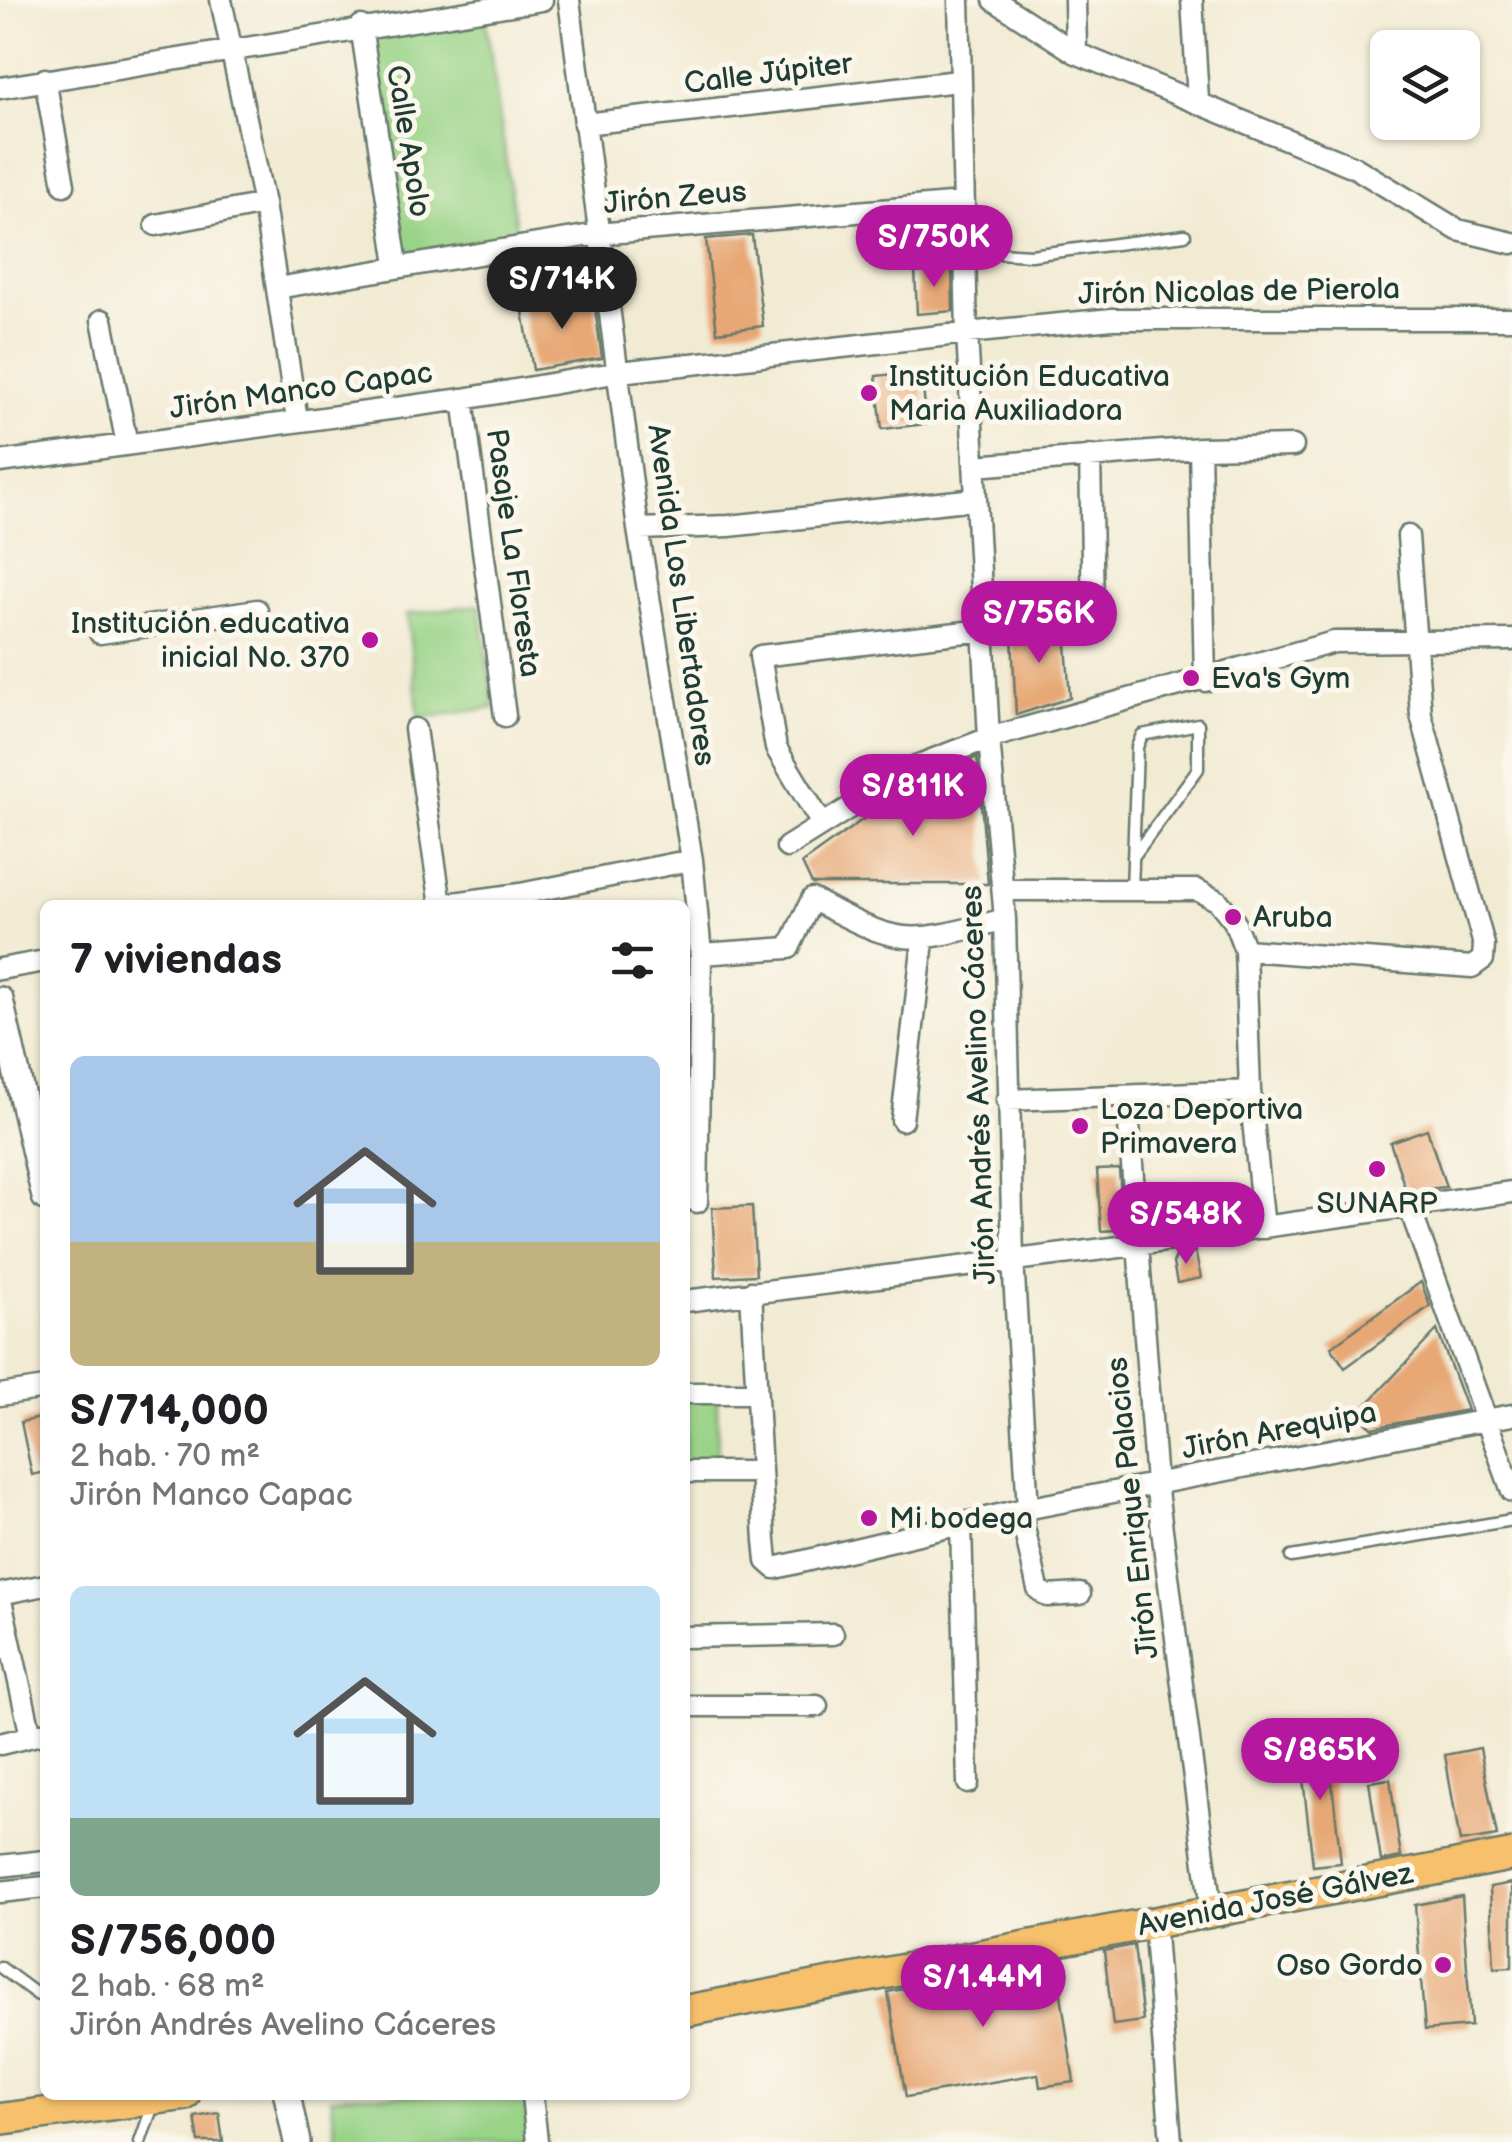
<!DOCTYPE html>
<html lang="es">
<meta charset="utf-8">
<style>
body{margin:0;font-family:"Balsamiq Sans",sans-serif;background:#f2f2f2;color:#202124;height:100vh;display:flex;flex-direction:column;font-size:38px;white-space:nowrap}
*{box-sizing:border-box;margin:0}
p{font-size:32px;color:#757577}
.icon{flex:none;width:55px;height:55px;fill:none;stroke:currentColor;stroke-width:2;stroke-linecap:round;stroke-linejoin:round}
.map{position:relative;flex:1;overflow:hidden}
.details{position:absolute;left:40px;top:900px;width:650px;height:1200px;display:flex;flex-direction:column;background:#fff;border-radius:15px;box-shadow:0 2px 8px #0004}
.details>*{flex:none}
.controls{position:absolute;left:1370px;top:30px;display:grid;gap:20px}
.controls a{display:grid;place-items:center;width:110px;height:110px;border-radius:15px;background:#fff;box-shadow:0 2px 8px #0004;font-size:50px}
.price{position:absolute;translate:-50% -85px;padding:0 22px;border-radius:35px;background:#b5179e;color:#fff;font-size:32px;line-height:65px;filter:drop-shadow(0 2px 5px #0008)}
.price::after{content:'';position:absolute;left:50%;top:60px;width:30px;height:22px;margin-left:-15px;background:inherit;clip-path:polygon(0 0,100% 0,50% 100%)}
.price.on{background:#222;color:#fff}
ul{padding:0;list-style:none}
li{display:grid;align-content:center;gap:20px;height:530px;padding:0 30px}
li span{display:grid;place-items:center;height:310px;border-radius:15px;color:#555}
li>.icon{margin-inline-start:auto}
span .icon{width:180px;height:180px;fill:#fffc;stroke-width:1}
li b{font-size:42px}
h2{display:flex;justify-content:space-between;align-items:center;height:120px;padding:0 30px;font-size:42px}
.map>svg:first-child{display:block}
.green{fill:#99d387;stroke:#5c885e;stroke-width:2.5}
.building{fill:#e7a876}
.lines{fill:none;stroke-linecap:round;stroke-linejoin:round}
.service-casing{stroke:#697a6c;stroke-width:15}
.minor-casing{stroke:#697a6c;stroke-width:25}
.tertiary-casing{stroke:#697a6c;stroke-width:30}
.primary-casing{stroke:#697a6c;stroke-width:35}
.service{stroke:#fff;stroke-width:10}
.minor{stroke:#fff;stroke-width:20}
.tertiary{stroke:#fff;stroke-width:25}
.primary{stroke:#f7c06c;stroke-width:30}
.poi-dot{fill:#b5179e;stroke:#fbf7ec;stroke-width:4}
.labels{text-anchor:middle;stroke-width:10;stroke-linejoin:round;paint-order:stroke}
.street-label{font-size:30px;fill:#1f3d34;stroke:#fbf7ec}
.poi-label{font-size:30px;fill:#1f3d34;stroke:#fbf7ec;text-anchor:start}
</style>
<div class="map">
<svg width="1512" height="2142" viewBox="0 0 1512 2142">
<rect width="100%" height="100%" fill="#fbf7ec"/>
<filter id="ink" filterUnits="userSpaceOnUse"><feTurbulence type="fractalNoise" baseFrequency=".01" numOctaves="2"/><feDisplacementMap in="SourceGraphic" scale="20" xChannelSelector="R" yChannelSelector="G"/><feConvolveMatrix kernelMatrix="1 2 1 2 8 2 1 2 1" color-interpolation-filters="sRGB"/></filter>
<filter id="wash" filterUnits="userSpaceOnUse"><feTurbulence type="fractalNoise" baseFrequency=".0048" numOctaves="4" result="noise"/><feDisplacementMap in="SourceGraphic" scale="40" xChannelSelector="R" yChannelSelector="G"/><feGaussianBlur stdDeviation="2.25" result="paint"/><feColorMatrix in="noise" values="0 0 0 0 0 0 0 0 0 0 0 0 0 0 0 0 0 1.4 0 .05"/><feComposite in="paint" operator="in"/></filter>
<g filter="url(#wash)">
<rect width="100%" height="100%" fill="#f2ebd4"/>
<path class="green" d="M485,14L517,236L401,256L364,30Z
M480,605L494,708L419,718L407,614Z
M717,1398L718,1464L685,1465V1399Z
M346,2095H525L530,2142H337L331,2098Z"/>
<g id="blocks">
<path class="building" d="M752,235L763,326L717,332L706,239Z
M952,267L953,311L917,314L915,269Z
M593,294L602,358L533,370L522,306Z
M921,371L927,424L882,429L876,376Z
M1011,618L1065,631L1070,698L1016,715Z
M977,757L988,884H812L802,863L880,807Z
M1427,1129L1446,1187L1406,1191L1390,1142Z
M1119,1169L1123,1224L1116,1230L1101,1231L1097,1170Z
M752,1206L756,1275L716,1277L712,1208Z
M1195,1251L1201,1278L1177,1283L1173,1263L1177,1254Z
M1421,1282L1430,1306L1345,1368L1331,1347Z
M1437,1330L1467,1410L1372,1428L1358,1414Z
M45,1417V1472L32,1475L21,1422Z
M1327,1739L1341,1863L1313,1866L1299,1743Z
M1480,1748L1497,1836L1460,1842L1445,1755Z
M1390,1779L1401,1857L1381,1861L1369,1782Z
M1512,1883V1967L1494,1968L1490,1887Z
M1462,1896L1471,2026L1425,2030L1415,1905Z
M1134,1945L1143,2021L1113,2025L1104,1951Z
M1056,1960L1074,2082L1040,2087L1038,2074L906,2097L888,1992Z
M219,2113L223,2142H199L195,2117Z"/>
</g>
</g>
<g filter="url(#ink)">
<use href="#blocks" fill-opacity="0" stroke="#697a6c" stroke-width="2.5"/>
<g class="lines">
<defs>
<path id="service" d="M965,251L1031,255L1185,235
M1132,890L1137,747L1142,735L1198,724V769L1133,857
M1291,1557L1512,1520
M0,1967L38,1995H45
M140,2142L153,2105"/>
<path id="minor" d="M221,0L264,204L297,420
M569,0L638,529L692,860L701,954L697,1202
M959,0L967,333L989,738L1005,919L1013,1259L1028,1509
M994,0L1076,53L1354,167L1458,230L1512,243
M1075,0L1076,53
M1192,0L1198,100
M361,26L397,265
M45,79L64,185
M0,88L542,0
M584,124L958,81
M156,225L264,204
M277,288L597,234L962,203
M102,320L127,444
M463,399L505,716
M1200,448L1205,681
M1090,456L1093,611
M0,462L463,399L620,372L967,333L1112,319H1512
M975,466L1200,448L1293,446
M638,529L729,526L975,499
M100,633L257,610
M415,729L441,905
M822,824L776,748L760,656L983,630
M787,847L916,766L989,738L1334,642L1512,640
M1003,890H1197L1218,901L1234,921L1245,950L1250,1091L1264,1228
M439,905L520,894L692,860
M1245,950L1472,967L1483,959L1484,945L1421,715L1408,536
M701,954L789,948L812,899C902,948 907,945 1005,919
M0,969L45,961
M1127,1098L1156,1483L1211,1910
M1007,1100L1250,1091
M902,1120L923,941
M1409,1206L1512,1491
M751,1292L765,1541L767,1561L775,1568L1020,1510L1512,1415
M685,1301L1136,1245L1512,1192
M685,1393H754
M0,1395L45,1388
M685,1472H761
M1020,1510L1038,1589L1047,1596L1080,1594
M961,1524L968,1783
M0,1594L45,1585
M0,1596L31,1736
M685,1637L833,1634
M685,1706H817
M0,1744L45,1733
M0,1866L45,1861
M0,1892L45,1887
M1154,1921L1171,2142
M532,2095L537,2142"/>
<path id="tertiary" d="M0,1000L45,1197
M287,2095L297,2142"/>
<path id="primary" d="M685,2011L1512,1855
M0,2119L184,2095"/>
</defs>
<use href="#service" class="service-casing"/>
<use href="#minor" class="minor-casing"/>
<use href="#tertiary" class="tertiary-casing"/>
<use href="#primary" class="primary-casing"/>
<use href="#service" class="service"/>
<use href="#minor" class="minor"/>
<use href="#tertiary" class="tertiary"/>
<use href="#primary" class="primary"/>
</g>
</g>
<g class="poi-dot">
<circle cx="869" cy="393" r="10"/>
<circle cx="370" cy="640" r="10"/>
<circle cx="1191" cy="678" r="10"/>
<circle cx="1233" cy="917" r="10"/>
<circle cx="1080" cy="1126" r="10"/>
<circle cx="1377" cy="1169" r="10"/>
<circle cx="869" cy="1518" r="10"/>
<circle cx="1443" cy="1965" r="10"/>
</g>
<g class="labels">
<g class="street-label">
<text transform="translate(768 73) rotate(-7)" y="10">Calle Júpiter</text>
<text transform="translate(409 141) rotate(81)" y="10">Calle Apolo</text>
<text transform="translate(675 197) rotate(-5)" y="10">Jirón Zeus</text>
<text transform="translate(1239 291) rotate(-1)" y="10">Jirón Nicolas de Pierola</text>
<text transform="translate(301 390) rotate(-8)" y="10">Jirón Manco Capac</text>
<text transform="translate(514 553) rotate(82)" y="10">Pasaje La Floresta</text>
<text transform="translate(682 595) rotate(82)" y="10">Avenida Los Libertadores</text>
<text transform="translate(978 1085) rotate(-92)" y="10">Jirón Andrés Avelino Cáceres</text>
<text transform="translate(1279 1430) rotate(-11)" y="10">Jirón Arequipa</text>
<text transform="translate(1132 1508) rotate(-96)" y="10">Jirón Enrique Palacios</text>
<text transform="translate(1275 1899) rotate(-11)" y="10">Avenida José Gálvez</text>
</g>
<g class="poi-label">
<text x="889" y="386">Institución Educativa<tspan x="889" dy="34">Maria Auxiliadora</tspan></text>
<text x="350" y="633" text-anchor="end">Institución educativa<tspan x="350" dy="34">inicial No. 370</tspan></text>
<text x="1211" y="688">Eva's Gym</text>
<text x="1253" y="927">Aruba</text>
<text x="1100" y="1119">Loza Deportiva<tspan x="1100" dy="34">Primavera</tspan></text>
<text x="1377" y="1213" text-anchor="middle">SUNARP</text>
<text x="889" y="1528">Mi bodega</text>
<text x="1423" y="1975" text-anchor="end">Oso Gordo</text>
</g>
</g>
</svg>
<div class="controls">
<a><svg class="icon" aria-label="layers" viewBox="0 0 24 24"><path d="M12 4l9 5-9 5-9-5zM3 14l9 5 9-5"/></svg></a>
</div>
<b class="price" style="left:934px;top:290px">S/750K</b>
<b class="price on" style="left:562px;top:332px">S/714K</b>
<b class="price" style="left:1039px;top:666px">S/756K</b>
<b class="price" style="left:913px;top:839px">S/811K</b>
<b class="price" style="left:1186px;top:1267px">S/548K</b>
<b class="price" style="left:1320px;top:1803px">S/865K</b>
<b class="price" style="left:983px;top:2030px">S/1.44M</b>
<section class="details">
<h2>7 viviendas<svg class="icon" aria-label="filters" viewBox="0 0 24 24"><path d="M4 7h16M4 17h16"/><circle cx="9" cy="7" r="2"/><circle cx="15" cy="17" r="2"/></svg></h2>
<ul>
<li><span style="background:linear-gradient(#a9c7e8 60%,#c2b280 0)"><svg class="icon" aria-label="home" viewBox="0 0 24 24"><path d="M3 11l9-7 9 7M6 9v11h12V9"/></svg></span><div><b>S/714,000</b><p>2 hab. · 70 m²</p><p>Jirón Manco Capac</p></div></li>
<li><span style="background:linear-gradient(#bfe0f5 75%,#7fa58c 0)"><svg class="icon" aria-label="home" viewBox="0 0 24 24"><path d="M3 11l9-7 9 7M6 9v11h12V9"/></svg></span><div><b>S/756,000</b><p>2 hab. · 68 m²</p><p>Jirón Andrés Avelino Cáceres</p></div></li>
</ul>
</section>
</div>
